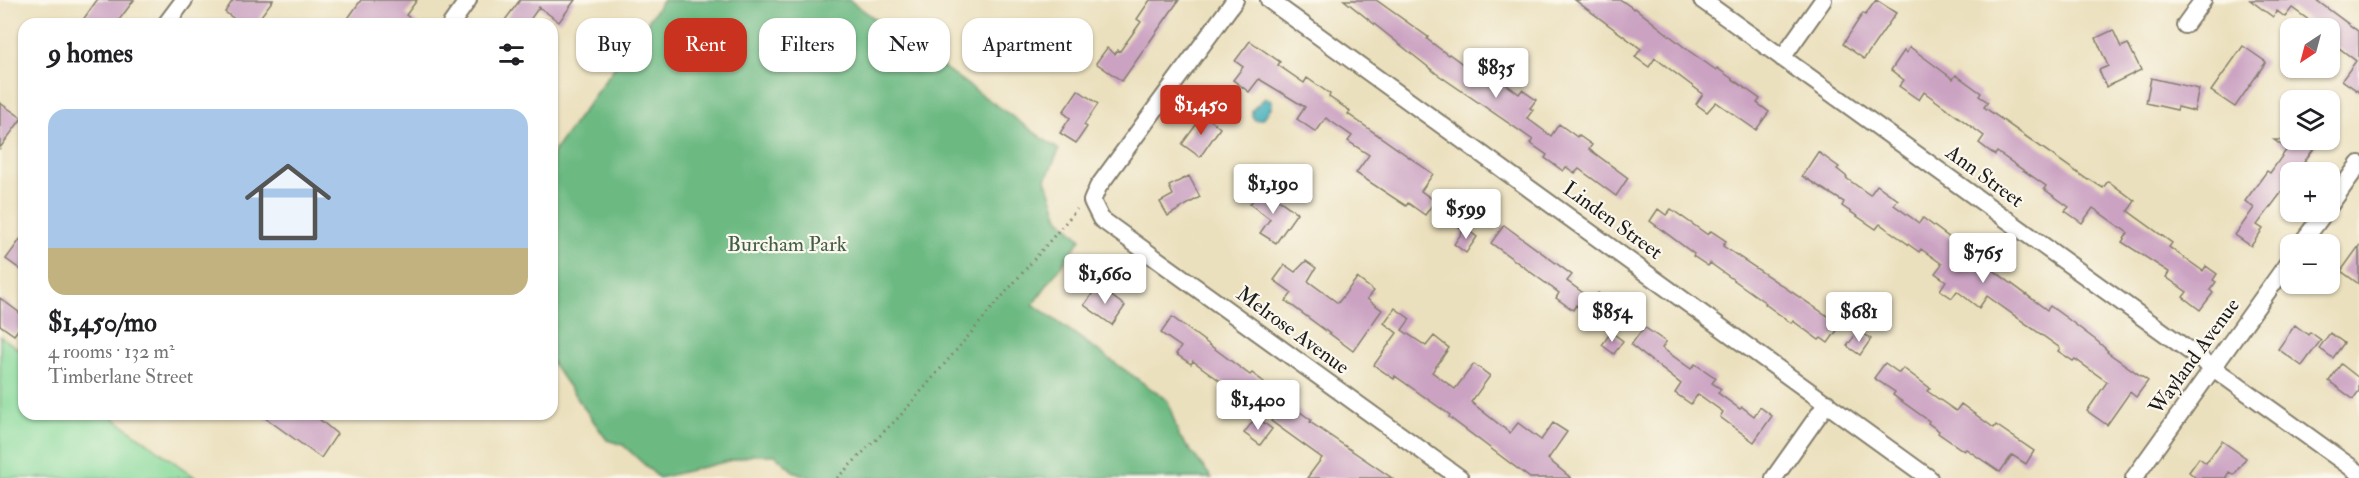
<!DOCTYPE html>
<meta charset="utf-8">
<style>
body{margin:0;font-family:"IM FELL Double Pica",serif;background:#f2f2f2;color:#202124;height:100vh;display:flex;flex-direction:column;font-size:22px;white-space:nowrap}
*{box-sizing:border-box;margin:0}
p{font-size:20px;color:#757577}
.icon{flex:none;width:33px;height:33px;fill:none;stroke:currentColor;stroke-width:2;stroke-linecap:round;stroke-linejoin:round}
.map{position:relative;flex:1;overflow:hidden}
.panel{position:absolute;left:18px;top:18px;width:540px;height:402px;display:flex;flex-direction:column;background:#fff;border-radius:18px;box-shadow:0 2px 4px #0004}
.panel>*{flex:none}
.top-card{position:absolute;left:576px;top:18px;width:570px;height:54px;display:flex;gap:12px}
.needle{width:39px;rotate:216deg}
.tools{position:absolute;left:2280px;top:18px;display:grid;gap:12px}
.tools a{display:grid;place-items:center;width:60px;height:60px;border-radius:12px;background:#fff;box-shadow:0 2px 4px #0004;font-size:30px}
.price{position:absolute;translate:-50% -51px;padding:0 14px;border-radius:6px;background:#fff;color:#222;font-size:20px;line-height:39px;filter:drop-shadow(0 2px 3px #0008)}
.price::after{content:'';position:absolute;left:50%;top:36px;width:18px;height:14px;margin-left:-9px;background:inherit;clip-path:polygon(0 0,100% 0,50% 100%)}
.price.active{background:#c8321e;color:#fff}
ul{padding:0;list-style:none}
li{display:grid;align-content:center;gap:12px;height:318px;padding:0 30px}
li span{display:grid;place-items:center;height:186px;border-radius:18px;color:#555}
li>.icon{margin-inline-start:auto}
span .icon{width:108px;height:108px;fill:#fffc;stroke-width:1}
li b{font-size:26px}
h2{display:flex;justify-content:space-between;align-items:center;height:72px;padding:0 30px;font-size:26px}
.tag{padding:0 21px;border-radius:18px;background:#fff;box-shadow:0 2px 4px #0004;font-size:21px;line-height:54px}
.tag.active{background:#c8321e;color:#fff}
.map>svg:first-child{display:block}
.green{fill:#86d99a;stroke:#517a5b;stroke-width:1.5}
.forest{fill:#6cb982;stroke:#446a4f;stroke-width:1.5}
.water{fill:#3dadb9;stroke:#2c646a;stroke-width:1.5}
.building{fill:#cba2c2}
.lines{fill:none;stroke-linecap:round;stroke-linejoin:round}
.street-casing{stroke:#847e6c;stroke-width:20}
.path{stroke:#847e6c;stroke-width:3;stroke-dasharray:1.5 4.5;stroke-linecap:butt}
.street{stroke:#fff;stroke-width:16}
.labels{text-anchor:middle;stroke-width:4.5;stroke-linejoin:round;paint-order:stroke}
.street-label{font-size:21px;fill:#1c1c1c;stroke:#fbf7ec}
.park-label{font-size:21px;fill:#415e48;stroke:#fbf7ec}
</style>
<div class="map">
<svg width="2359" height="478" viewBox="0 0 2359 478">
<rect width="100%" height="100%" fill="#fbf7ec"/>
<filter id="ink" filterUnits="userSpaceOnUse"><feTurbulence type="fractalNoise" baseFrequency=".0167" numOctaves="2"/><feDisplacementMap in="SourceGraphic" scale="12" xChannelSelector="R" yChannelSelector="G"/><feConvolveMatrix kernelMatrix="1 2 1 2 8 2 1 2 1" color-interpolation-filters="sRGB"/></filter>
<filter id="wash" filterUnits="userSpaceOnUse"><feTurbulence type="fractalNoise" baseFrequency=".008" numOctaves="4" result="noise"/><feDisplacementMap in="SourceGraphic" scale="24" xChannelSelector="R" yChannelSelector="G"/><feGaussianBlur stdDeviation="1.35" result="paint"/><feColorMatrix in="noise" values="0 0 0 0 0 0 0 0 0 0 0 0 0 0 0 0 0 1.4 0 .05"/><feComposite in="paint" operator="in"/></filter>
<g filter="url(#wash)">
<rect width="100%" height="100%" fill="#ebe0bd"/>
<path class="green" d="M0,336L24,353V414H108L196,478H0Z"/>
<path class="forest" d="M663,0H849L1059,150L1046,179L1059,218L1081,239L1033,304L1168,401L1179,436L1212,478H811L793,471L775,455H753L659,478L623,445L607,440L552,363V154Z"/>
<path class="water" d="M1265,98L1272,100V106L1263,119L1255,120L1252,116V110Z"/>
<g id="blocks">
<path class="building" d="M97,0H134L116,24H80Z
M233,0H273L255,24H241L225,12Z
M361,0H417L406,15L418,24H344Z
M520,0H575L559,22L539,7L527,24H502Z
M1150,0H1179L1122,81L1096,63L1107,48L1115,54L1118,50L1120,51L1141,22L1137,19Z
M1344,0H1376L1428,37L1427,39L1448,55L1449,54L1497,89L1503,82L1519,94L1522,90L1536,100L1530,108L1533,110L1527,118L1551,136L1559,124L1577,137L1578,135L1592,145L1589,149L1628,178L1616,196L1579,169L1575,173L1566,167L1563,171L1545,158L1547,155L1530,143L1533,140L1437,74Z
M1575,0H1621L1634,9L1635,8L1689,51L1716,70L1717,68L1760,99L1757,103L1769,112L1756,130L1716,102L1707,112L1696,104L1703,94L1655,58L1649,67L1635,57L1641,49Z
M1876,0L1896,13L1864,59L1843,44L1863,13L1865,15Z
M2250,0H2316L2359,32V92L2342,80L2356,61L2330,41V28H2320L2292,8L2285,17L2277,11L2273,17Z
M2113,30L2121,47L2128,44L2141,70L2106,87L2099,70L2108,66L2096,38Z
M1250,41L1280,62L1278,65L1304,83L1307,78L1330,94L1329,97L1350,111L1348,114L1433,174L1421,191L1435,201L1425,215L1408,203L1406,206L1356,173L1369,155L1348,141L1352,136L1326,118L1316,132L1297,119L1305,107L1259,79L1249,92L1233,80L1243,67L1235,61Z
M2243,46L2266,62L2235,107L2211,91Z
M1910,47L1953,79L1956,75L1981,93L1979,96L1988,102L1984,107L2088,180L2089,179L2103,188L2108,181L2135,201L2128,211L2172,243L2169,247L2203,271L2206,266L2217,274L2213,280L2216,282L2210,290L2213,293L2200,310L2183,297L2187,292L2166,277L2169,272L2122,242L2128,233L2093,208L2082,223L2065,211L2069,207L2044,189L2046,186L1997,152L1995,155L1979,143L1984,136L1924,92L1919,100L1899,86L1904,80L1891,70L1904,51L1906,53Z
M2151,78L2199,89L2194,111L2178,107L2177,110L2146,103Z
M1078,90L1098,104L1084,125L1087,127L1076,143L1060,133L1070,118L1063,112Z
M0,103L22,118L0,148Z
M1204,114L1220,128L1200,157L1182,144Z
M2274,140H2320L2297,172H2290V181L2257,225L2263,229L2251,246L2235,235L2254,208L2245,201L2267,171L2270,173L2287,149Z
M1818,152L1839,167L1837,169L1847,177L1846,178L1870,195L1877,185L1898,200L1894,205L1919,223L1923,218L2047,310L2050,306L2068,319L2097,341L2108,351L2107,352L2148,381L2136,397L2130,392L2107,425L2087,411L2107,382L2075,359L2073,361L2058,351L2060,348L1987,296L1979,308L1957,291L1952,298L1940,290L1946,281L1935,273L1942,264L1921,249L1919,252L1880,224L1876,229L1842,206L1844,202L1802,176Z
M1189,176L1200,197L1168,216L1160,202L1173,195L1169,186Z
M1262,188L1297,213L1276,243L1260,233L1270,219L1250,204Z
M1456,192L1478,208L1462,229L1440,213Z
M1658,209L1666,215L1671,209L1708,235L1711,231L1726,241L1723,246L1841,325L1828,343L1821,338L1819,340L1793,321L1791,323L1765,304L1766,303L1710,263L1708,266L1693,256L1694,254L1650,221Z
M1504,225L1572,275L1567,281L1593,300L1598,293L1620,309L1606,327L1576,305L1573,310L1556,298L1559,293L1491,243Z
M1465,228L1477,237L1466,253L1454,244Z
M24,234V272L6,259Z
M2359,246V284L2341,271Z
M1306,261L1316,268L1308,281L1338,303L1357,278L1374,291L1367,299L1382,310L1353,351L1286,301L1292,293L1274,280L1285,265L1295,272Z
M1098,286L1125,306L1112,325L1084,305Z
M0,298L24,316V322L14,335L0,325Z
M1395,308L1410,319L1402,330L1426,346L1434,336L1449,348L1432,372L1455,389L1474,364L1490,376L1471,402L1510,433L1518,423L1541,440L1553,423L1567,432L1548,459L1571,478H1530L1449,417L1450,415L1395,376L1394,379L1374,365L1397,333L1384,323Z
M1172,317L1250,375L1252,373L1264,382L1249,402L1193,361L1191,364L1176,354L1181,347L1161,333Z
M2295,325L2308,335L2310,332L2321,340L2302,366L2278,349Z
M1644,327L1666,342L1662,348L1691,369L1695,364L1716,378L1712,383L1721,389L1718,393L1740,409L1742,407L1754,416L1760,407L1772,416L1754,442L1720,417L1723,412L1698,394L1691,404L1675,393L1681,384L1631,345Z
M1859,330L1871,339L1860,355L1847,346Z
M1611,332L1623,341L1614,354L1602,345Z
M2330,333L2344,343L2333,358L2319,348Z
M1885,363L1899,373L1903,368L1930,388L1927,391L1956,411L1961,404L1994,428L1996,425L2034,451L2026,464L2012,455L2000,472L1966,449L1964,451L1938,433L1939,431L1928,423L1929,421L1893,395L1895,392L1874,378Z
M2341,364L2359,378V391L2353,399L2329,381Z
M1285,401L1311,420L1310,422L1392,478H1307L1322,458L1271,421Z
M260,414H313L337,434L321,458Z
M1256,417L1272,429L1260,445L1244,433Z
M2222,441L2246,458L2234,475L2229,472L2226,477L2228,478H2196L2189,472L2199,458L2206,463Z"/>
</g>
</g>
<g filter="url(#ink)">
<use href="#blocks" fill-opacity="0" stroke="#847e6c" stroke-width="1.5"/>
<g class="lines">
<defs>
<path id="street" d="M1235,0L1098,187L1092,201L1101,219L1460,478
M1269,0L1929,478
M1702,0L2359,473
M166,24L184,0
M451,24L468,0
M2185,25L2203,0
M1782,58L1823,0
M2330,205L2359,164
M2301,244L2325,212
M1774,478L1827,403
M2134,478L2290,260"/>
</defs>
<use href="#street" class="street-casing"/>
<path class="path" d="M837,478L900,416L1077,209"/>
<use href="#street" class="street"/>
</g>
</g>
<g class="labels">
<g class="street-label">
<text transform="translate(1985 176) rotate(36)" y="7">Ann Street</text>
<text transform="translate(1613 220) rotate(36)" y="7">Linden Street</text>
<text transform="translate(1293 330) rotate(36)" y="7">Melrose Avenue</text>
<text transform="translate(2194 356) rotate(-54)" y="7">Wayland Avenue</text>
</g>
<g class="park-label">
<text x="787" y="251">Burcham Park</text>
</g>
</g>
</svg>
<div class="tools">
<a><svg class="needle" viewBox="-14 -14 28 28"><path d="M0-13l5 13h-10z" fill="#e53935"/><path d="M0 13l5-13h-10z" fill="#757577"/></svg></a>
<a><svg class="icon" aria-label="layers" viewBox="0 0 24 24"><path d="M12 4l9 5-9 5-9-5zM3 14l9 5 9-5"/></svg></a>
<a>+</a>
<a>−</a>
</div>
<b class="price" style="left:1496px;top:99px">$835</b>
<b class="price active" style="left:1201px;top:136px">$1,450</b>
<b class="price" style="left:1273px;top:215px">$1,190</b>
<b class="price" style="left:1466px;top:240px">$599</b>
<b class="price" style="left:1983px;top:284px">$765</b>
<b class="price" style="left:1105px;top:305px">$1,660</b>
<b class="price" style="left:1612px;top:343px">$854</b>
<b class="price" style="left:1859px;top:343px">$681</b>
<b class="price" style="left:1258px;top:431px">$1,400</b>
<div class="top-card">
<a class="tag">Buy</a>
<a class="tag active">Rent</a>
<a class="tag">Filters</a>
<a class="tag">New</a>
<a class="tag">Apartment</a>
</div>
<section class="panel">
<h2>9 homes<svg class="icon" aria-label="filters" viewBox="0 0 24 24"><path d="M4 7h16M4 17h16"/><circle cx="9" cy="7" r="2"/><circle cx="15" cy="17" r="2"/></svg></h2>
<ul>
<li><span style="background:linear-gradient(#a9c7e8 75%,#c2b280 0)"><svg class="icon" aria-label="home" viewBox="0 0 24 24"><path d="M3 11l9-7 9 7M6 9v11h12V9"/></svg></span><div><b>$1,450/mo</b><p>4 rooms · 132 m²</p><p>Timberlane Street</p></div></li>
</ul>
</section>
</div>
